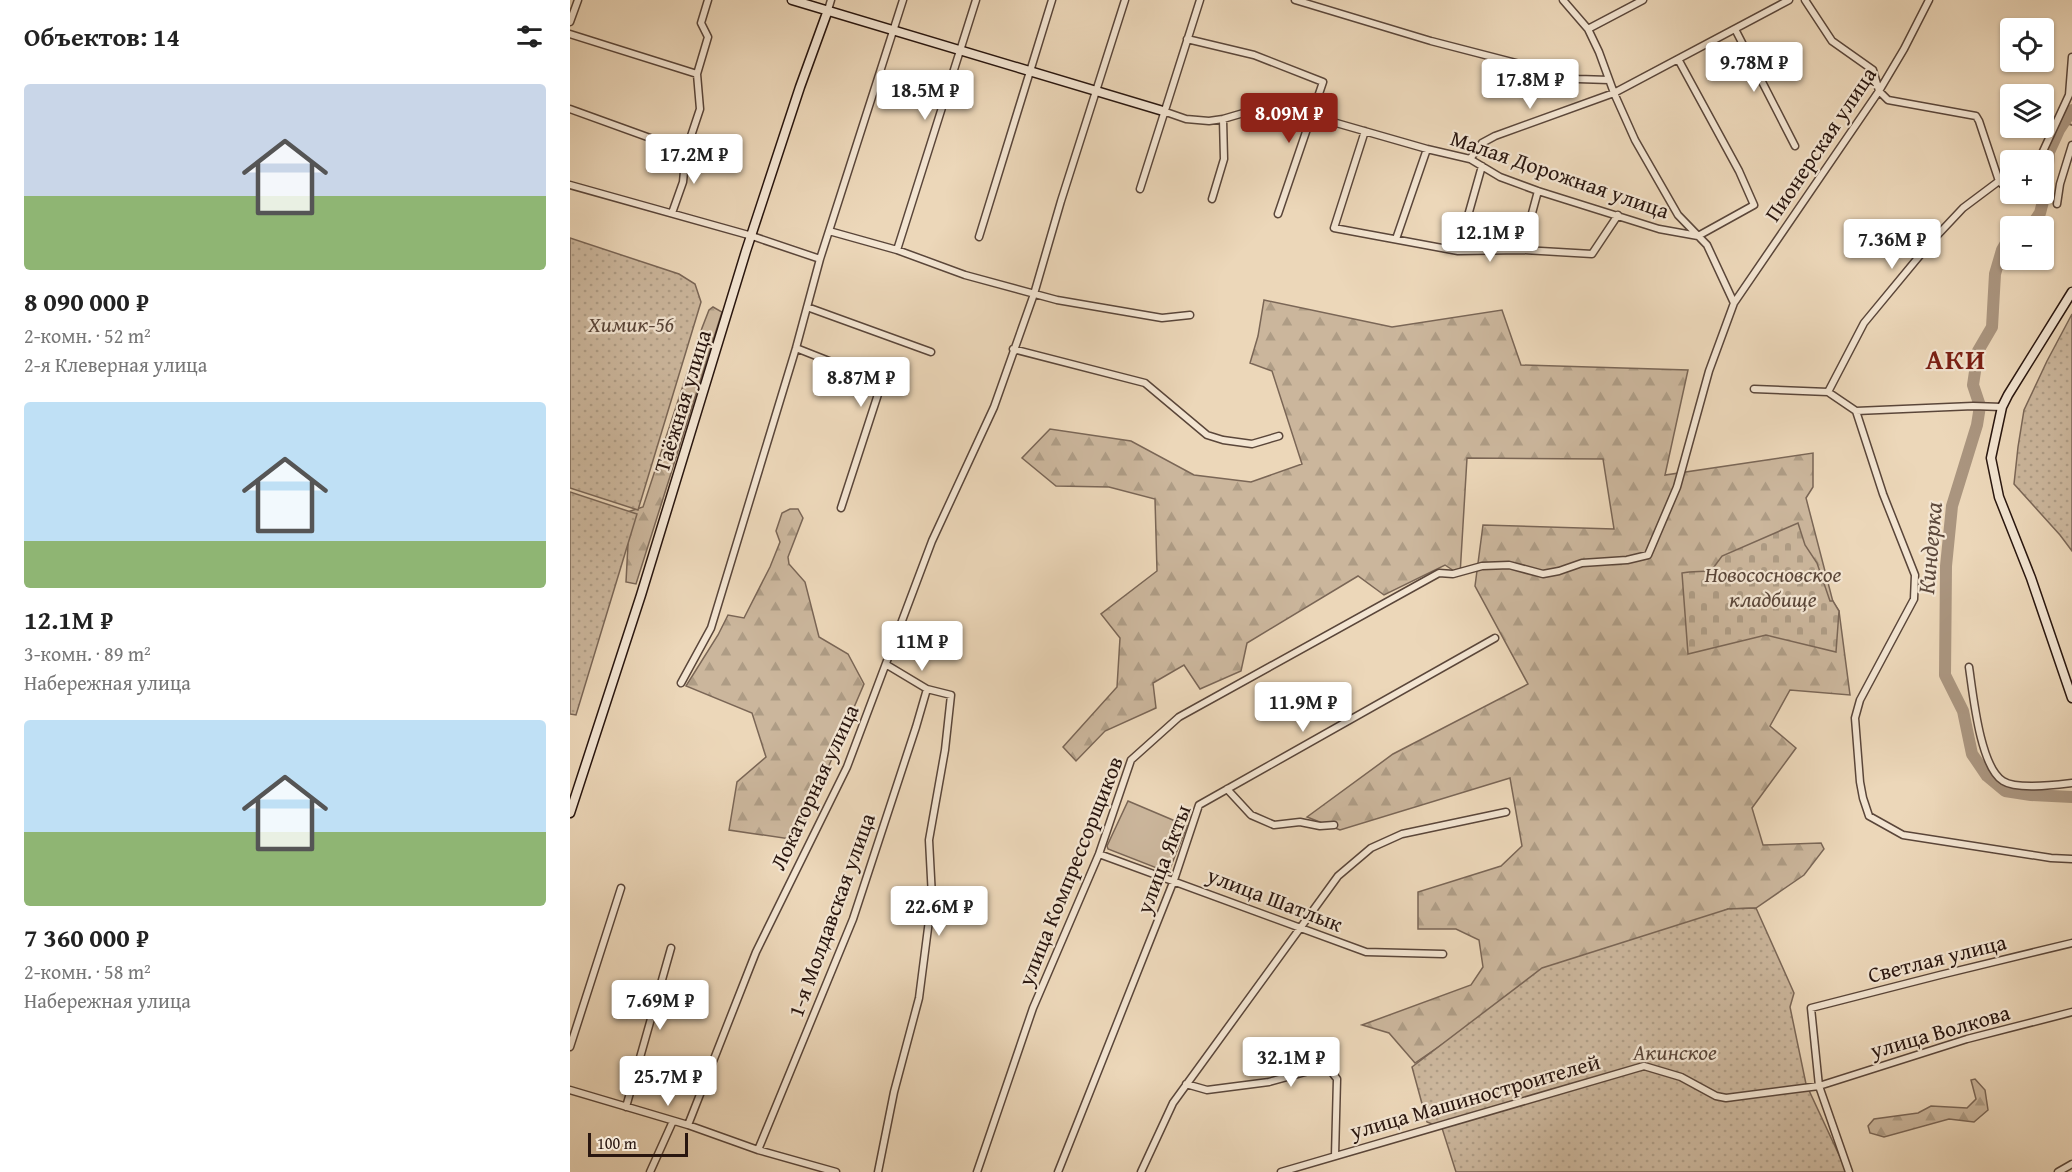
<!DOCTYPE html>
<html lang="ru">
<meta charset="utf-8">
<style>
body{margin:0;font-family:"Gentium Book Plus",serif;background:#f6f6f6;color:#222;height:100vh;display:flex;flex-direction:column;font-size:22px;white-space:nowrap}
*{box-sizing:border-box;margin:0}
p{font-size:20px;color:#767676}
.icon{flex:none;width:33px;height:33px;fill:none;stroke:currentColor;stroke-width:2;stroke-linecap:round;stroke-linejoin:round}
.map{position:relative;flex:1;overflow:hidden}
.panel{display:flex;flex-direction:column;background:#fff;width:570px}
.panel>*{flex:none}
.fabs{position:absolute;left:1430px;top:18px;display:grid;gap:12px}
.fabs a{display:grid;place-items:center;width:54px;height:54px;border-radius:6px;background:#fff;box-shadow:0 2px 4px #0004;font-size:30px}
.scale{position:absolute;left:18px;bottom:15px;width:100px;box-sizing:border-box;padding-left:6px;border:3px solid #29160f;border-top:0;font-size:16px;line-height:21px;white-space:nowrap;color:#29160f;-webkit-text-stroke:4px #f3e5d2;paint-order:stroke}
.price{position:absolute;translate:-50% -51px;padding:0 14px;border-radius:6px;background:#fff;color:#222;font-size:20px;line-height:39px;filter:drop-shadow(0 2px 3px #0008)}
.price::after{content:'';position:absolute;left:50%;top:36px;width:18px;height:14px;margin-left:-9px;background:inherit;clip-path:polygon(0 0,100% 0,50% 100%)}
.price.active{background:#8f2418;color:#fff}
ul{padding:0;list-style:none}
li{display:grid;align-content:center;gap:12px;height:318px;padding:0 24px}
li span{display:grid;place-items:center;height:186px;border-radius:6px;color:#555}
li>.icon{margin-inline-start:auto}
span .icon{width:108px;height:108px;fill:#fffc;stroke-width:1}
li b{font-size:26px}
h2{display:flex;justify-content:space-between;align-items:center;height:72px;padding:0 24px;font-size:26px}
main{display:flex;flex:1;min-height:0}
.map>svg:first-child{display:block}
.forest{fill:url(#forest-firs);stroke:#7a6656;stroke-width:1.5}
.cemetery{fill:url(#cemetery-stones);stroke:#7a6656;stroke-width:1.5}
.garden{fill:url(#garden-dots);stroke:#7a6656;stroke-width:1.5}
.pitch{fill:#cbb69c;stroke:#7a6656;stroke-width:1.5}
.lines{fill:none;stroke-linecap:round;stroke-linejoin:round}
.stream{stroke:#766252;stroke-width:2}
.river{stroke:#aa957f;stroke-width:12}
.street-casing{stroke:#5a463a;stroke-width:9}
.secondary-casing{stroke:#29160f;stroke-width:11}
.street{stroke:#f3e5d2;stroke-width:6}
.secondary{stroke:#f3e5d2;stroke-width:8}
.labels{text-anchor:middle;stroke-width:4.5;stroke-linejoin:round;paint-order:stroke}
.street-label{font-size:22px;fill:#29160f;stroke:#f3e5d2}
.park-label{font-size:22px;font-style:italic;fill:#5a4639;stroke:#f3e5d2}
.water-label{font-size:24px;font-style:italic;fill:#5d493c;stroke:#f3e5d2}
.district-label{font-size:28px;font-weight:bold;letter-spacing:1.5px;fill:#7a1f14;stroke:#f3e5d2}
</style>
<main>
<section class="panel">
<h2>Объектов: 14<svg class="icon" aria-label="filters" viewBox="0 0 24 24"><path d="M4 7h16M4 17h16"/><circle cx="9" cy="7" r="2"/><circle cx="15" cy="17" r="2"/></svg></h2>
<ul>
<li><span style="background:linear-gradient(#c9d6e8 60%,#8fb573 0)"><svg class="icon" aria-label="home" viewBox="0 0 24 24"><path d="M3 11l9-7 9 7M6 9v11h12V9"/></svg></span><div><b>8 090 000 ₽</b><p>2-комн. · 52 m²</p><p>2-я Клеверная улица</p></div></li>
<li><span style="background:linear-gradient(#bfe0f5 75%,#8fb573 0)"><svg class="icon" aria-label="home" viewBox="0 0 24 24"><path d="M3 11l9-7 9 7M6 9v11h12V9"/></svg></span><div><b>12.1M ₽</b><p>3-комн. · 89 m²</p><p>Набережная улица</p></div></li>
<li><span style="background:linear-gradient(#bfe0f5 60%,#8fb573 0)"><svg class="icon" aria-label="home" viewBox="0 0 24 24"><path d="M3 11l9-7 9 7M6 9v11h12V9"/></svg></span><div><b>7 360 000 ₽</b><p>2-комн. · 58 m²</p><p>Набережная улица</p></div></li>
</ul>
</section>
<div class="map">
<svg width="1502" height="1172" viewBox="0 0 1502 1172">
<defs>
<pattern id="forest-firs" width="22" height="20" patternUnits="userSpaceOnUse" patternTransform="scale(1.5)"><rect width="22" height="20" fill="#cbb69c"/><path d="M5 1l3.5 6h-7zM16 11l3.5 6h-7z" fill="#ae9c85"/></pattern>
<pattern id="cemetery-stones" width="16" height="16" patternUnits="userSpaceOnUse" patternTransform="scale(1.5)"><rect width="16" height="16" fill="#cbb69c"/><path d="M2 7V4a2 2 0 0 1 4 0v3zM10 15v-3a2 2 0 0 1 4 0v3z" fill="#ae9c85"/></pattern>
<pattern id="garden-dots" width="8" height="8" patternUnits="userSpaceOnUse" patternTransform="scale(1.5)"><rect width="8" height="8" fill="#cbb69c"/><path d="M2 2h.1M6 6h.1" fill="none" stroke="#ae9c85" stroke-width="1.8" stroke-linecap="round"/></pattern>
</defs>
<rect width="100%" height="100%" fill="#ecd7b9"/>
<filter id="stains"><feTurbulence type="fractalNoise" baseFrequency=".00333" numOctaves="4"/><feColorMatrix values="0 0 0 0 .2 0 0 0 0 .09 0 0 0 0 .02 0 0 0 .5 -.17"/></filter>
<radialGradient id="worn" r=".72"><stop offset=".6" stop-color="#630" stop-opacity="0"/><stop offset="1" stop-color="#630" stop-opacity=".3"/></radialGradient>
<path class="forest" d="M694,300L822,327L932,310L951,365L1118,370L1095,475L1243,453V487L1236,498L1263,602L1269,611L1280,695L1220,690L1200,726L1226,748L1182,808L1193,845L1251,843L1254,849L1234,875L1186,908L1158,909L905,1022L845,1063L819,1033L792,1025L901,985L913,967L909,940L886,929H848V892L931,866L952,846L940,778L770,830L737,817L823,754L958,684L905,586L913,525L1044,529L1033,459L897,458L890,575L875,565L814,595L788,576L677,643L671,671L630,689L614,665L583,683L586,708L535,731L506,761L493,747L547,687L550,638L531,614L587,571L585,499L539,487L486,486L452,458L480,429L561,441L624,475L681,482L732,464L702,371L680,363L688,336Z
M143,307L152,312L66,584L56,582L58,544L51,514L73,507L132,328L139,310Z
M220,509H228L233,518L218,557L219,564L235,582L249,637L278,654L294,684L227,840L159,830L167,782L196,757L182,713L116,686L148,635L158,615L174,618L200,567L210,542L206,531L212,513Z
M1405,1079L1415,1090L1418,1110L1404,1122L1379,1119L1314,1137L1300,1133L1298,1126L1304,1119L1348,1113L1361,1106L1397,1108L1406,1099L1401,1080Z"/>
<path class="cemetery" d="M1228,523L1235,545L1247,563L1260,601H1263L1269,611L1266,652L1196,635L1118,654L1112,573C1122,571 1130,572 1141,571L1152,556Z"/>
<path class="garden" d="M0,238L109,274L125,284L131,302L68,510L0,488Z
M1502,314V551L1490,535L1444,484L1448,447L1454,410L1477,361Z
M0,492L67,514L6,715L0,714Z
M1186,908L1224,993L1220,1007L1236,1084L1277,1172H886L872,1128L857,1122L842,1067L972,968L1158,909Z"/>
<path class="pitch" d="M558,801L617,826L599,871L597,872L538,849L537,846Z"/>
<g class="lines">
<path class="stream" d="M1494,122L1502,125"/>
<path class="river" d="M1461,226L1470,213L1476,190L1479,152L1489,130L1502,110
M1440,236L1432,250L1425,274L1422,327L1408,351L1403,385L1410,406L1407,425L1382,506L1376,566L1375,675L1393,711L1402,754L1417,776L1435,791L1461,795L1502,797"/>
<defs>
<path id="street" d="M725,0L861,41L1008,79L1039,80
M993,0L1018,29L1029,52L1044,93L1065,140L1108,215L1137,245L1164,303
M1235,0L1262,41L1303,70L1309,91L1318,100L1406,116L1409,121L1429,181L1440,192
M258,10L261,0
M0,22L8,0
M1018,29L1073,0
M1165,29L1225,146
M0,34L127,74
M617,39L684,55L753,82L708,214
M1108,59L1169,171L1184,205L1128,236
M0,109L116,151
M593,111L616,119L639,121L653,119L694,107L714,108L857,149L900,159L930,177L968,191L1089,229L1128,236
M795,131L764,228L888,251L952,250L1022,254L1048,215
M900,159L912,143L925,136L1044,93L1219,0
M1469,160L1499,95L1502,57
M0,185L182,236L250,259
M570,189L630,0
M1442,194L1447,197L1450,194
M642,199L654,159L653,119
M1487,204L1490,184L1502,145
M102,213L113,182L116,151L130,109L127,74L138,37L131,23L138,0
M259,231L327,250L395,275L487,300L592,318L620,315
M409,237L482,0
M826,239L857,149
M327,250L406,0
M952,250L968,191
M888,251L912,166
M237,307L361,352
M226,348L312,382L271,508
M443,349L575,383L637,435L653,440L682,444L709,436
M1184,389L1258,392L1286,411L1403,406L1432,407
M1258,392L1294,323L1361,242L1393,208L1429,181
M1286,411L1313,494L1345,575L1344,599L1290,700L1285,718L1290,782L1293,798L1299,816L1333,835L1481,858L1502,859
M1399,667C1403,694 1410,767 1433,781C1447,790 1485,785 1502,783
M111,683L141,628L226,348L250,259L333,0
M657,789L681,815L704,825L730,822L750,826L764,825
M529,854L796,952L873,954
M0,1047L51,888
M616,1084L637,1090L699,1082L757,1066L767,1079L765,1156
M0,1090L118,1125L188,1150L266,1172
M56,1107L101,948
M118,1125L186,952L277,767L362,541L424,407L464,294L491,201L555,0
M188,1150L283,919L346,727L357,689
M80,1172L103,1121
M308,1172L324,1092L349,998L362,897L359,840L375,750L381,695L357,689L317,665
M407,1172L463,1008L529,854L561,760L609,717L869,573L883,574L912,566L939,565L973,574L989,571L1012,563L1057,560L1078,555L1107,487L1139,371L1164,303L1309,91L1334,49L1359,0
M488,1172L604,880L629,805L925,638
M571,1172L603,1103L768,876L801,848L832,834L936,812
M711,1172L1074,1066L1111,1077L1146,1096L1156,1098L1249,1086L1397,1039L1502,1012
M1279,1172L1249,1086L1241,1008L1370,975L1502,943
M1488,1172L1502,1164"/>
<path id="secondary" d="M222,0L593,111
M1502,292L1438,395L1432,407L1421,458L1429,497L1461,578L1502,698
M0,813L71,595L176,251L230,87L258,10"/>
</defs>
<use href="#street" class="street-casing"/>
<use href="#secondary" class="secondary-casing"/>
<use href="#street" class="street"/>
<use href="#secondary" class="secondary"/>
</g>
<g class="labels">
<g class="street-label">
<text transform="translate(1250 144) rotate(-56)" y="8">Пионерская улица</text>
<text transform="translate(990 174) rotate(19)" y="8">Малая Дорожная улица</text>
<text transform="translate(112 401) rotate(-73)" y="8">Таёжная улица</text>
<text transform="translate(244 787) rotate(-65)" y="8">Локаторная улица</text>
<text transform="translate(593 859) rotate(-69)" y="8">улица Якты</text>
<text transform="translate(500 871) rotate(-68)" y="8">улица Компрессорщиков</text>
<text transform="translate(705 899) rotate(21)" y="8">улица Шатлык</text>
<text transform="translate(261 915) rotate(-70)" y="8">1-я Молдавская улица</text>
<text transform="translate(1367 958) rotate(-14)" y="8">Светлая улица</text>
<text transform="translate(1370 1031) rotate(-16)" y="8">улица Волкова</text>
<text transform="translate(905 1096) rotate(-16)" y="8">улица Машиностроителей</text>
</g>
<g class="park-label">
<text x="61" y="332">Химик-56</text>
<text x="1203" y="582">Новососновское<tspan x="1203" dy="25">кладбище</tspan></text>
<text x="1105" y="1060">Акинское</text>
</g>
<g class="water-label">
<text transform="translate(1360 548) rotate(-85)" y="8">Киндерка</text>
</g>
<g class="district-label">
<text x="1386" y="369">АКИ</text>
</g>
</g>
<rect width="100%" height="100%" filter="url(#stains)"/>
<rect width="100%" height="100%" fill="url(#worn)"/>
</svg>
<div class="fabs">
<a><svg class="icon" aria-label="locate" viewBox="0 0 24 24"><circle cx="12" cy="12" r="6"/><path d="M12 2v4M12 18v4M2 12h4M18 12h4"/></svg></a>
<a><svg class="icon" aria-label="layers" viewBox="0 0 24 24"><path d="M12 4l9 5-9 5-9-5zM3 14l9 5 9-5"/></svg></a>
<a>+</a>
<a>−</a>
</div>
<div class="scale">100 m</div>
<b class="price" style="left:1184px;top:93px">9.78M ₽</b>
<b class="price" style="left:960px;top:110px">17.8M ₽</b>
<b class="price" style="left:355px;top:121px">18.5M ₽</b>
<b class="price active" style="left:719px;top:144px">8.09M ₽</b>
<b class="price" style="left:124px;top:185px">17.2M ₽</b>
<b class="price" style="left:920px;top:263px">12.1M ₽</b>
<b class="price" style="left:1322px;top:270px">7.36M ₽</b>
<b class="price" style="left:291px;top:408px">8.87M ₽</b>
<b class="price" style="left:352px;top:672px">11M ₽</b>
<b class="price" style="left:733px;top:733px">11.9M ₽</b>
<b class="price" style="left:369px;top:937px">22.6M ₽</b>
<b class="price" style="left:90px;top:1031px">7.69M ₽</b>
<b class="price" style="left:721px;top:1088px">32.1M ₽</b>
<b class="price" style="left:98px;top:1107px">25.7M ₽</b>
</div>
</main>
